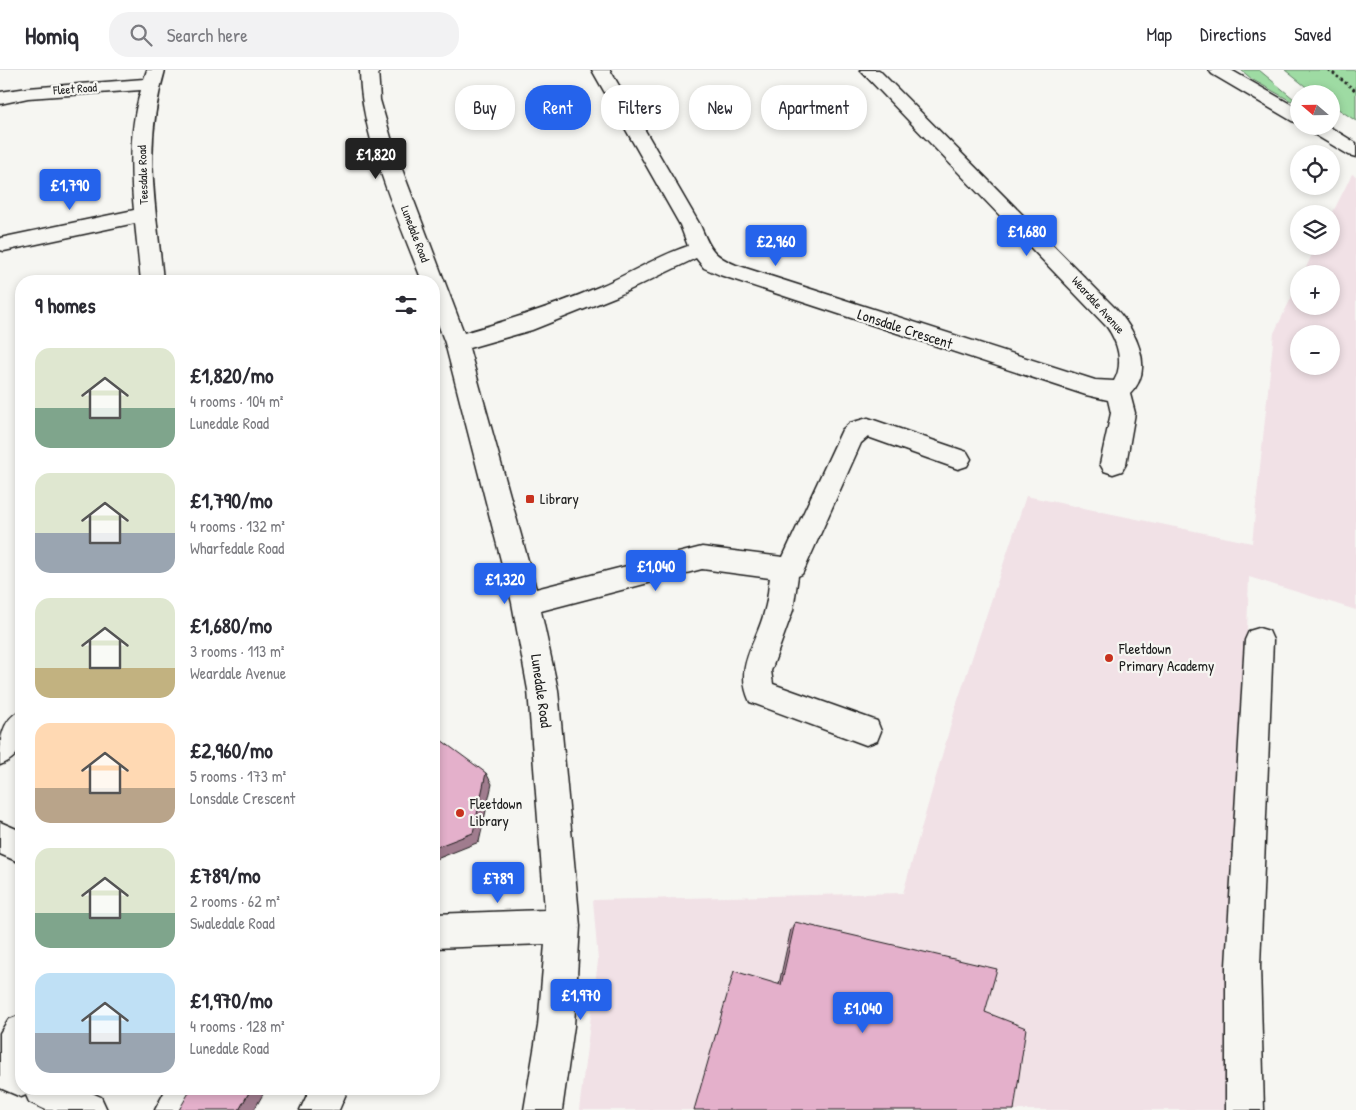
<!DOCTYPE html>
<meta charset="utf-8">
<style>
body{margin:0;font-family:"Patrick Hand",sans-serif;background:#f2f2f3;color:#2b2b33;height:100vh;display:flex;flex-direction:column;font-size:19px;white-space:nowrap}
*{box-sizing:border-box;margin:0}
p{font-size:16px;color:#7c7c81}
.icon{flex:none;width:28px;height:28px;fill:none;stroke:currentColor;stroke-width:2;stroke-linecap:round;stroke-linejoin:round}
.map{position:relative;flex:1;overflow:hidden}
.drawer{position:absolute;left:15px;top:205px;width:425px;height:820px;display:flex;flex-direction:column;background:#fff;border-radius:20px;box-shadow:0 2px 8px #0003}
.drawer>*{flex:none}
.guide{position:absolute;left:455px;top:15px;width:475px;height:45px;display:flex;gap:10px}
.needle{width:32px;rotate:290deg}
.controls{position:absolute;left:1290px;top:15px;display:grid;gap:10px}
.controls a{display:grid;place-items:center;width:50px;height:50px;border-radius:50%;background:#fff;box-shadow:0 2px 8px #0003;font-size:25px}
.price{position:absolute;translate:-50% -42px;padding:0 11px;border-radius:5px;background:#2563eb;color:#fff;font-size:16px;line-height:32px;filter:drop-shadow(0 1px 2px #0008)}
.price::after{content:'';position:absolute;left:50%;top:30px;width:15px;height:11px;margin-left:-8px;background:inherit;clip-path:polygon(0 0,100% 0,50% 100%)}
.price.on{background:#222;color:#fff}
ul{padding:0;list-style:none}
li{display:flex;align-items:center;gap:15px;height:125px;padding:0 20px}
li span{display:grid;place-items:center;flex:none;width:140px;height:100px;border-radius:15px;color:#555}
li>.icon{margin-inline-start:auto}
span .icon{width:60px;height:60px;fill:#fffc;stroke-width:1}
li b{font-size:21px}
h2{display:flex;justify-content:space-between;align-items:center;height:60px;padding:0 20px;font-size:21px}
.chip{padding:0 18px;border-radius:20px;background:#fff;box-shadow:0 2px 8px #0003;font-size:18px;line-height:45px}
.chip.on{background:#2563eb;color:#fff}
header{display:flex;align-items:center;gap:30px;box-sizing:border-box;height:70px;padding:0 25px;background:#fff;border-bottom:1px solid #e1e1e2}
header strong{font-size:24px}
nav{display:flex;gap:28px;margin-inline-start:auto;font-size:18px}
.search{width:350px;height:45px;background:#f2f2f3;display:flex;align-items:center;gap:12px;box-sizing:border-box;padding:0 18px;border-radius:20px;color:#7c7c81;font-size:19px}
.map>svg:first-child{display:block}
.built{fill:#f1e1e6;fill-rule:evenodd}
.green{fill:#9edba3;stroke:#5d7c60}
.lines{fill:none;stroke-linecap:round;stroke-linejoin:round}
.minor-casing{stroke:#1c1c1c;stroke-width:3}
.path{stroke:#1c1c1c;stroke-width:2.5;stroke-dasharray:2.5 2.5;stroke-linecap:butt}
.minor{fill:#f6f6f2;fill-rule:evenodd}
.wall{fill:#c497af;stroke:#1c1c1c}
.shaded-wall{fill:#a07b8e;stroke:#1c1c1c}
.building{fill:#e4b0cb;stroke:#1c1c1c}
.poi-dot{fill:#c8321e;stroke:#f6f6f2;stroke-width:2}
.labels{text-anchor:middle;stroke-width:4.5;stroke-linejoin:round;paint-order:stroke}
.far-street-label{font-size:12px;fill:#1c1c1c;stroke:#f6f6f2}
.street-label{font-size:15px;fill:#1c1c1c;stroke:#f6f6f2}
.poi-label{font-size:15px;fill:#1c1c1c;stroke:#f6f6f2;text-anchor:start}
</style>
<header>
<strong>Homiq</strong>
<div class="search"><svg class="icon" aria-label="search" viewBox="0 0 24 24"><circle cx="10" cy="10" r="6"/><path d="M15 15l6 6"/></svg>Search here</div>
<nav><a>Map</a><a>Directions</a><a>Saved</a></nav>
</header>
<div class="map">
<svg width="1356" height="1040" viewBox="0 0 1356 1040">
<rect width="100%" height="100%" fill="#f6f6f2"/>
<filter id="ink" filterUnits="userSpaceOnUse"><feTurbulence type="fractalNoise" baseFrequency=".02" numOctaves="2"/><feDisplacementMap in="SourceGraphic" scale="10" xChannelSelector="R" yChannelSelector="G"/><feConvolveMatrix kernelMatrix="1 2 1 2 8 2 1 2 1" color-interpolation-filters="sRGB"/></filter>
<g filter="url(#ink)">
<path class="built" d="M1352,104L1356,106V540L1249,507L1229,1040H579L598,891L593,830L903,823L956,636L1026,426L1252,473L1274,263L1299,212V236H1331V204H1303L1316,176H1331V146ZM1299,264H1331V296H1299Z"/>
<path class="green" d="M1241,0H1259L1294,29L1291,31L1253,10Z
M1285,0H1356V51L1331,34V24H1315Z"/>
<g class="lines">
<defs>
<path id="minor" d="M147,0H165C142,79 156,133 163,211H141L135,153L4,181L0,180V168L134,140C130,101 129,58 141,20L28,28L0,34V22L28,18L144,9Z
M360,0H378L380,30L394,78L464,263C510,250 557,235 601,216C631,203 658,186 688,176L680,155L592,0H610L700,155C710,178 712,185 736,195L1095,310L1114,311C1124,294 1118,272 1107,257L860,0H879L1116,239C1135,260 1156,299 1130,324L1135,343L1126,394L1122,401L1113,404L1104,401L1100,394L1111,343L1108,330L1086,325L720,205L704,198L696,188L617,226L532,260L469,278L536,519L702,477L783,487L842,360L850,353L868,348L967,382L971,389L967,396L958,399L868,367L861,373L806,496L802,504L798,506L793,540L771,601L773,614L877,651L881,661L877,671L866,675L750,632C733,596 757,574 765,539C768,529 768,519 770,508L702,499L541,541L558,620L580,856L574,956L562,1040H524L538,956L545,874L434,878V844L545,840L528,620L512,533L445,273L434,243V211H422C399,150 360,65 360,0Z
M1209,0H1231L1299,39V53L1292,51L1212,4Z
M1305,56H1328L1356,73V87L1349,85L1307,60Z
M1259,558L1269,561L1273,570L1260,896L1264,1040H1226V896L1245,570L1249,561Z
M21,640C23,665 27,685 0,695C0,671 0,651 21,640Z
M0,752L21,761V793L0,784Z
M21,945V1019H83L101,1027L107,1040H46L29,1032L26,1025L21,1027L0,1018V963L8,950Z
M166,1019H204L194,1040H155Z
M310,1019H348L339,1040H300Z"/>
</defs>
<use href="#minor" class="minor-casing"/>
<path class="path" d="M1329,0L1356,21"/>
<use href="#minor" class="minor"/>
</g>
<path class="wall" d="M795,852L985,942L1014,1040L779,914L791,859Z"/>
<path class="shaded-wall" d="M486,703L492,714L479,772L434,790V778Z
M251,1019H266L254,1040H239Z"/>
<path class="building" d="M441,670L486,703L473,763L434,778V673Z
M795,852L997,899L985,942L1026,958L1014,1040H694L734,901L781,915Z
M191,1019H251L239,1040H179Z"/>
</g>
<g class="poi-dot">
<rect x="525" y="424" width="10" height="10" rx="2.5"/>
<circle cx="1109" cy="588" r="5"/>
<circle cx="460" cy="743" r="5"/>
</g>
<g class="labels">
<g class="far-street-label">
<text transform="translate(75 19) rotate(-4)" y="4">Fleet Road</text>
<text transform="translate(143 105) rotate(-92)" y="4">Teesdale Road</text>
<text transform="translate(415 164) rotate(69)" y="4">Lunedale Road</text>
<text transform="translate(1098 235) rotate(48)" y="4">Weardale Avenue</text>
</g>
<g class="street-label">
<text transform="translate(905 259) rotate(18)" y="5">Lonsdale Crescent</text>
<text transform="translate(541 621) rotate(82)" y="5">Lunedale Road</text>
</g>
<g class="poi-label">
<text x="540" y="434">Library</text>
<text x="1119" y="584">Fleetdown<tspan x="1119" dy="17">Primary Academy</tspan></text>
<text x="470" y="739">Fleetdown<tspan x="470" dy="17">Library</tspan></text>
</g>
</g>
</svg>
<div class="controls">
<a><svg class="needle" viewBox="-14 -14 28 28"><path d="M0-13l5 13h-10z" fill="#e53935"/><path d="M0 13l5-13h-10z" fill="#7c7c81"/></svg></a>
<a><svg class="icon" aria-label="locate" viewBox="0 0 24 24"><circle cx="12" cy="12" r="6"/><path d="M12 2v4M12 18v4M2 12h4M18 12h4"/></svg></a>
<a><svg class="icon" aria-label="layers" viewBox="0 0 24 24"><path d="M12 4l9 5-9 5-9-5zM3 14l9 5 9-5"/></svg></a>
<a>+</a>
<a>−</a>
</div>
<b class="price on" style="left:376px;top:110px">£1,820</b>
<b class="price" style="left:70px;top:141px">£1,790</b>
<b class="price" style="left:1027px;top:187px">£1,680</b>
<b class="price" style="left:776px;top:197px">£2,960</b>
<b class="price" style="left:656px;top:522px">£1,040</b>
<b class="price" style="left:505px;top:535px">£1,320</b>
<b class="price" style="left:498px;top:834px">£789</b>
<b class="price" style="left:581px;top:951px">£1,970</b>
<b class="price" style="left:863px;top:964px">£1,040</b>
<div class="guide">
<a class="chip">Buy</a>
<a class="chip on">Rent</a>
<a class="chip">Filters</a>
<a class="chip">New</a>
<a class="chip">Apartment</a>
</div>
<section class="drawer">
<h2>9 homes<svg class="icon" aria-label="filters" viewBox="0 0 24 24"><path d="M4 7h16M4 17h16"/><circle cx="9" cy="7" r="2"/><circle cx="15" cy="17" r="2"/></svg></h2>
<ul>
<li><span style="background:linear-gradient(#dfe7d0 60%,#7fa58c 0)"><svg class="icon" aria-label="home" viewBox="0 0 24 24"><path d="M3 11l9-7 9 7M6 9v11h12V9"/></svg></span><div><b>£1,820/mo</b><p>4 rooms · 104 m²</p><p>Lunedale Road</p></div></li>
<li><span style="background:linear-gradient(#dfe7d0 60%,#9aa5b1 0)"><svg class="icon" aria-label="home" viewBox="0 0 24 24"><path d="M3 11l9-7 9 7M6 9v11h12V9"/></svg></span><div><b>£1,790/mo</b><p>4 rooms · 132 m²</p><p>Wharfedale Road</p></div></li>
<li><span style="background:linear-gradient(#dfe7d0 70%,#c2b280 0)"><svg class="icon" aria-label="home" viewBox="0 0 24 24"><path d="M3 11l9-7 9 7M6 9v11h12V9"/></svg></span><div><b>£1,680/mo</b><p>3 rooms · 113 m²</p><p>Weardale Avenue</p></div></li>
<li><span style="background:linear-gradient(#ffd9b3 65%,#b9a48a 0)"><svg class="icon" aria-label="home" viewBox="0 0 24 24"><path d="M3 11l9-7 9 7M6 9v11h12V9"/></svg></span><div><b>£2,960/mo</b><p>5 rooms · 173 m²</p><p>Lonsdale Crescent</p></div></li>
<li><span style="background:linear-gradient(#dfe7d0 65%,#7fa58c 0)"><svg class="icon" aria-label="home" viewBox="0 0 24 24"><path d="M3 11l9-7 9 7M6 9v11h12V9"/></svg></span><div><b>£789/mo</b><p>2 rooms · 62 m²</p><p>Swaledale Road</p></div></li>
<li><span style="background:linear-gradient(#bfe0f5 60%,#9aa5b1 0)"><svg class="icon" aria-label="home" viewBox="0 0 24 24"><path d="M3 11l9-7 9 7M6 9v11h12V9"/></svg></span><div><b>£1,970/mo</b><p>4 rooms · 128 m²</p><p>Lunedale Road</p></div></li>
</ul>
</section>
</div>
